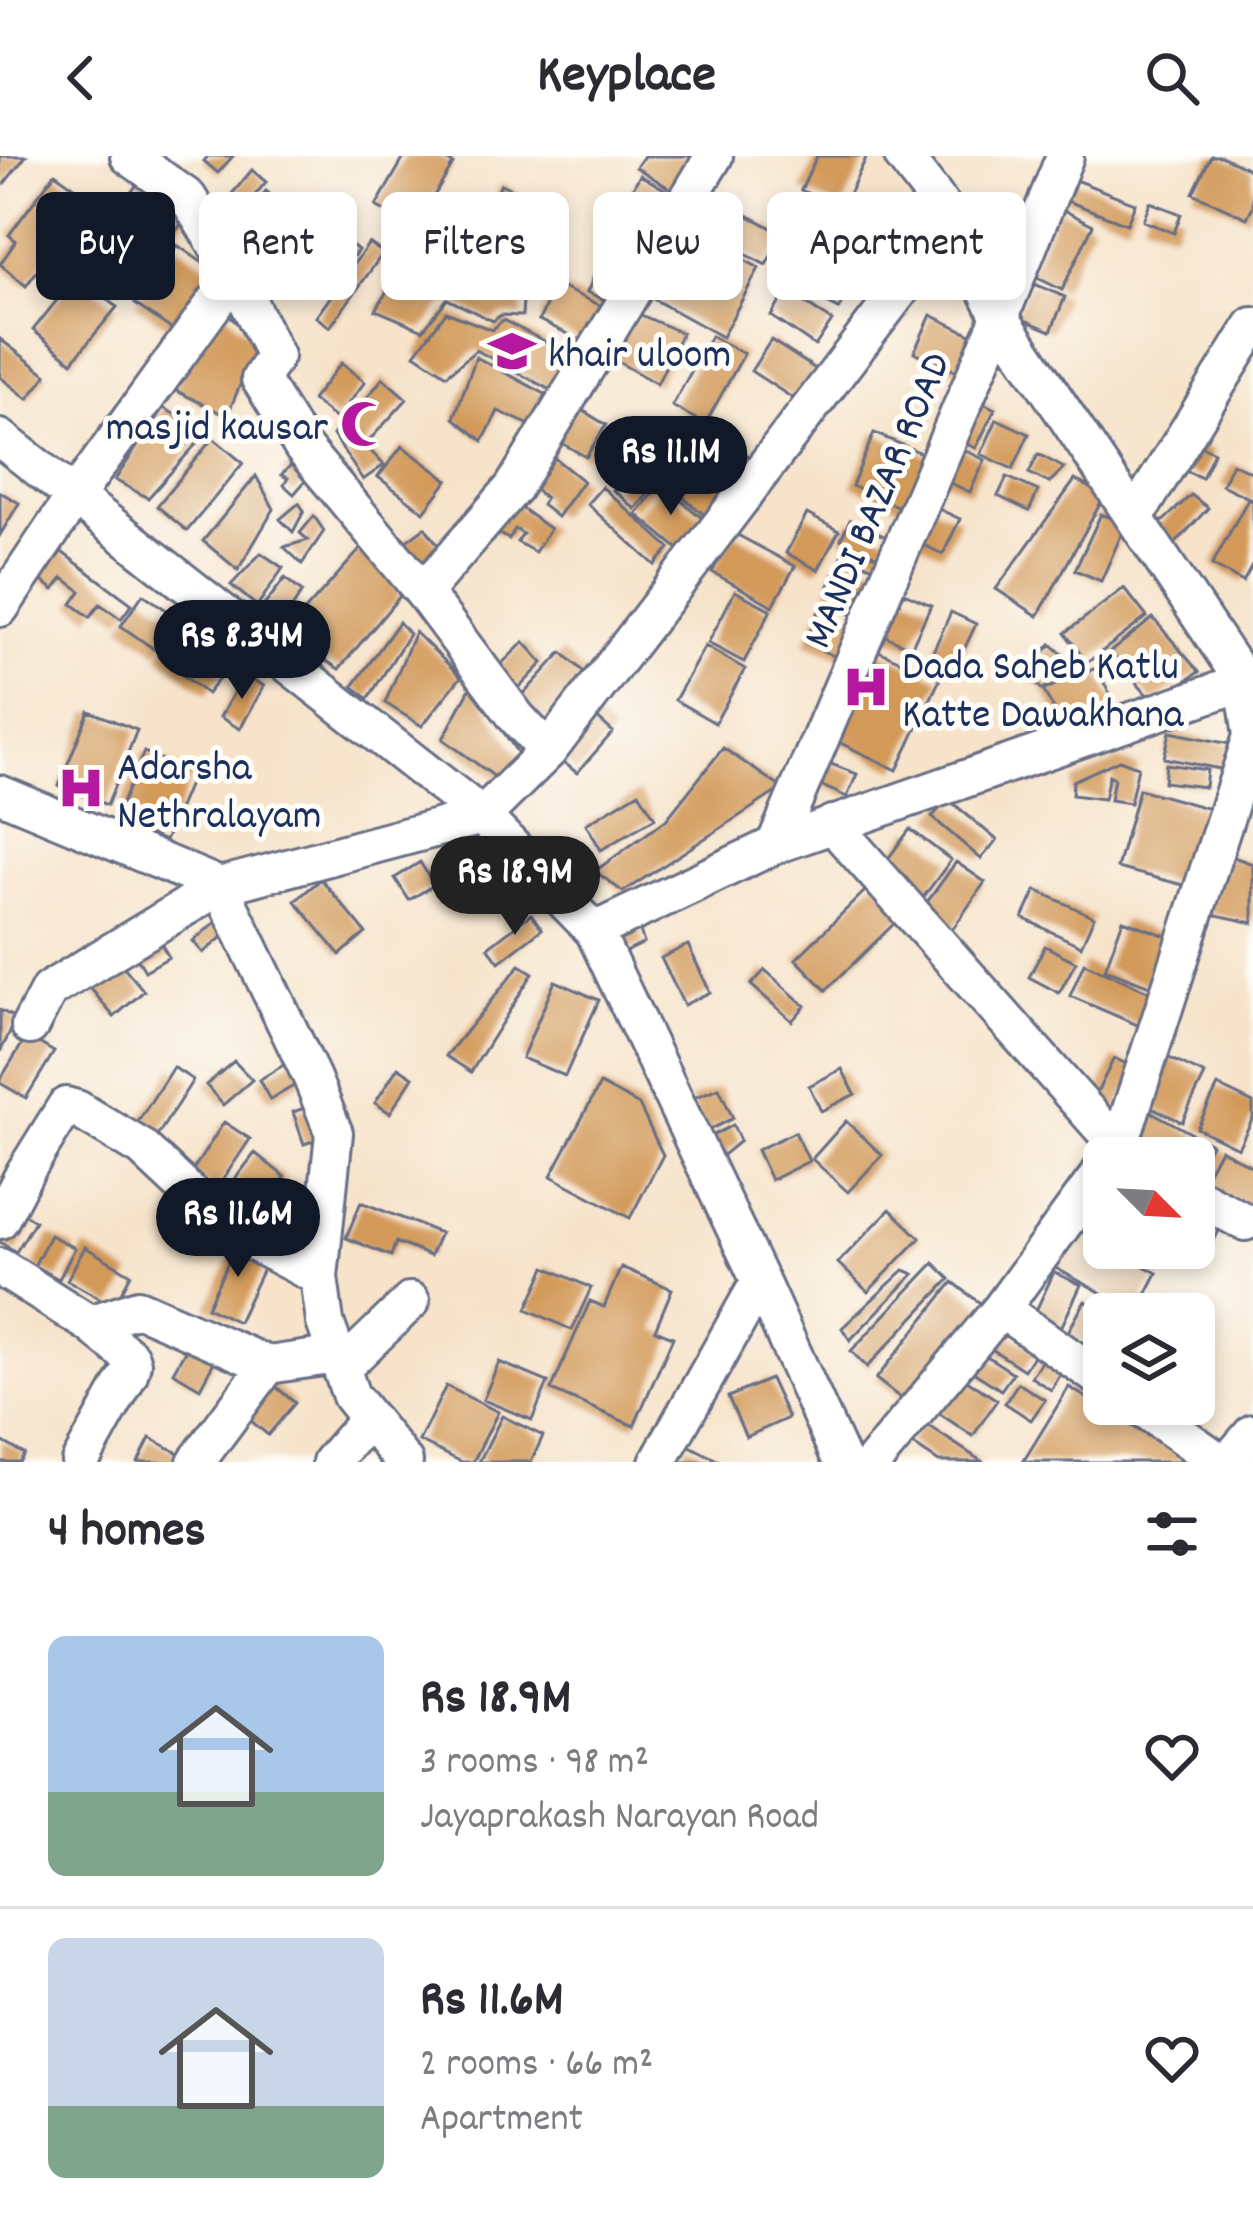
<!DOCTYPE html>
<meta charset="utf-8">
<style>
body{margin:0;font-family:Dekko,sans-serif;background:#f7f7f7;color:#2b2b33;height:100vh;display:flex;flex-direction:column;font-size:45px;white-space:nowrap}
*{box-sizing:border-box;margin:0}
p{font-size:39px;color:#7c7c81}
.icon{flex:none;width:66px;height:66px;fill:none;stroke:currentColor;stroke-width:2;stroke-linecap:round;stroke-linejoin:round}
.map{position:relative;height:1306px;overflow:hidden}
.details{display:flex;flex-direction:column;background:#fff;flex:1}
.details>*{flex:none}
.banner{position:absolute;left:36px;top:36px;width:1182px;height:108px;display:flex;gap:24px}
.needle{width:78px;rotate:114deg}
.tools{position:absolute;left:1083px;top:981px;display:grid;gap:24px}
.tools a{display:grid;place-items:center;width:132px;height:132px;border-radius:18px;background:#fff;box-shadow:0 6px 18px #0003;font-size:60px}
.price{position:absolute;translate:-50% -102px;padding:0 27px;border-radius:42px;background:#111827;color:#fff;font-size:39px;line-height:78px;filter:drop-shadow(0 3px 6px #0008)}
.price::after{content:'';position:absolute;left:50%;top:72px;width:36px;height:27px;margin-left:-18px;background:inherit;clip-path:polygon(0 0,100% 0,50% 100%)}
.price.selected{background:#222;color:#fff}
ul{padding:0;list-style:none}
li{display:flex;align-items:center;gap:36px;height:300px;padding:0 48px}
li+li{border-top:3px solid #e1e1e2}
li span{display:grid;place-items:center;flex:none;width:336px;height:240px;border-radius:18px;color:#555}
li>.icon{margin-inline-start:auto}
span .icon{width:144px;height:144px;fill:#fffc;stroke-width:1}
li b{font-size:51px}
h2{display:flex;justify-content:space-between;align-items:center;height:144px;padding:0 48px;font-size:51px}
.chip{padding:0 42px;border-radius:18px;background:#fff;box-shadow:0 6px 18px #0003;font-size:42px;line-height:108px}
.chip.selected{background:#111827;color:#fff}
header{display:flex;justify-content:space-between;align-items:center;height:156px;padding:0 48px;background:#fff;font-size:54px;font-weight:700}
.map>svg:first-child{display:block}
.building{fill:#d29959}
.lines{fill:none;stroke-linecap:round;stroke-linejoin:round}
.minor-casing{stroke:#686e84;stroke-width:42}
.minor{stroke:#fff;stroke-width:36}
.labels{text-anchor:middle;stroke-width:10;stroke-linejoin:round;paint-order:stroke}
.poi-label{font-size:42px;fill:#1b2f5e;stroke:#fdfcf7;text-anchor:start}
.street-label{font-size:42px;fill:#1b2f5e;stroke:#fdfcf7}
</style>
<header><svg class="icon" aria-label="back" viewBox="0 0 24 24"><path d="M15 5l-7 7 7 7"/></svg>Keyplace<svg class="icon" aria-label="search" viewBox="0 0 24 24"><circle cx="10" cy="10" r="6"/><path d="M15 15l6 6"/></svg></header>
<div class="map">
<svg width="1253" height="1306" viewBox="0 0 1253 1306">
<rect width="100%" height="100%" fill="#fdfcf7"/>
<filter id="ink" filterUnits="userSpaceOnUse"><feTurbulence type="fractalNoise" baseFrequency=".00833" numOctaves="2"/><feDisplacementMap in="SourceGraphic" scale="24" xChannelSelector="R" yChannelSelector="G"/><feConvolveMatrix kernelMatrix="1 2 1 2 8 2 1 2 1" color-interpolation-filters="sRGB"/></filter>
<filter id="wash" filterUnits="userSpaceOnUse"><feTurbulence type="fractalNoise" baseFrequency=".004" numOctaves="4" result="noise"/><feDisplacementMap in="SourceGraphic" scale="48" xChannelSelector="R" yChannelSelector="G"/><feGaussianBlur stdDeviation="2.7" result="paint"/><feColorMatrix in="noise" values="0 0 0 0 0 0 0 0 0 0 0 0 0 0 0 0 0 1.4 0 .05"/><feComposite in="paint" operator="in"/></filter>
<g filter="url(#wash)">
<rect width="100%" height="100%" fill="#f6e3ca"/>
<g id="blocks">
<path class="building" d="M0,0H26L0,33Z
M208,0H233L218,17L204,5Z
M405,0H439L453,8L415,72L376,50Z
M644,0H694L672,34L636,11Z
M817,0H867L842,53L801,34Z
M1211,0H1221L1253,15V50L1247,62L1193,37Z
M252,14L266,26L231,68L216,57Z
M55,17L90,42L26,130L0,108L16,85L9,79Z
M145,18L192,54L132,132L86,96Z
M640,19L676,40L657,76L620,55Z
M1070,22L1135,47L1127,68L1062,43Z
M501,28L527,41L503,89L478,76Z
M700,34L783,78L766,109L684,65Z
M266,35L292,57L249,109L232,95L243,82L233,75Z
M1150,46L1181,58L1174,77L1143,65Z
M1059,52L1093,69L1062,134L1028,117Z
M684,70L759,112L722,181L646,139Z
M343,82L358,94L326,137L311,126Z
M369,87L383,97L330,171L316,161Z
M177,89L216,116L174,175L135,148Z
M410,95L459,119L469,105L498,98L538,120L523,144L522,160L501,159L493,165L447,143L423,174L376,154Z
M816,96L858,117L839,153L797,132Z
M599,110L630,124L617,150L587,136Z
M78,118L117,151L72,206L33,174Z
M1030,126L1065,141L1051,175L1015,160Z
M556,129L608,153L591,189L539,164Z
M787,135L832,165L815,190L771,160Z
M219,151L258,186L227,260L173,233Z
M446,156L492,174L503,164L571,199L554,236L476,194L447,219L415,198Z
M641,159L682,177L657,228L604,198Z
M931,159L983,184L966,220L914,196Z
M711,180L744,198L705,268L672,250Z
M0,183L47,219L28,243L0,221Z
M771,184L817,214L797,245L751,215Z
M476,201L545,238L532,270L498,255L483,285L454,262Z
M341,207L365,226L336,263L312,244Z
M383,222L407,243L365,289L384,309L363,324L333,279L347,260L367,242Z
M977,244L995,253L976,292L958,284Z
M571,247L606,269L586,301L550,280Z
M163,252L207,276L148,342L115,324Z
M997,263L1029,278L1013,313L981,298Z
M710,270L758,308L738,333L690,295Z
M874,277L931,301L908,355L852,330Z
M213,282L243,307L187,375L157,350Z
M1195,287L1214,296L1202,322L1183,314Z
M402,290L448,324L424,356L378,321Z
M956,290L985,304L970,336L942,323Z
M543,293L583,325L557,361L542,349L545,342L525,325Z
M1038,298L1064,312L1049,327L1029,317Z
M691,299L736,335L712,365L667,328Z
M640,303L662,322L635,353L613,334Z
M1232,307L1253,317V344L1222,329Z
M291,309L307,323L294,338L284,329L288,322L281,319Z
M256,320L274,353L238,414L203,385Z
M1007,321L1038,335L1029,355L998,340Z
M1075,324L1105,339L1038,460L996,433Z
M661,328L706,365L682,396L636,358Z
M602,331L670,392L655,409L587,348Z
M0,336L19,347L0,379Z
M1191,339L1208,352L1175,388L1158,370Z
M1248,343L1253,346V408L1243,426L1212,409Z
M510,344L550,373L535,396L517,386L523,378L515,373L509,383L488,372Z
M299,347L304,355L293,376L280,363Z
M930,349L960,363L943,398L913,384Z
M807,358L839,375L818,414L786,397Z
M1101,358L1126,368L1101,425L1075,414Z
M314,360L324,375L302,408L284,391L308,384L300,377Z
M850,364L888,382L878,401L841,383Z
M425,371L449,404L426,422L401,389Z
M734,377L795,410L773,450L712,416Z
M368,385L400,440L339,513L284,478Z
M55,391L132,448L121,463L100,448L90,461L72,448L81,435L63,422L54,434L34,419Z
M261,397L283,412L257,450L231,429Z
M843,398L876,412L859,448L827,434Z
M285,422L302,436L281,469L262,452Z
M1124,432L1147,461L1087,507L1065,477Z
M735,435L771,454L744,506L708,487Z
M904,437L931,449L911,492L884,479Z
M143,438L181,464L158,496L121,470Z
M823,446L866,465L848,506L805,487Z
M951,456L976,468L955,513L930,502Z
M1153,462L1199,516L1153,546L1110,496Z
M185,465L234,503L207,538L158,500Z
M399,466L409,478L368,543L353,530Z
M415,476L461,521L422,570L385,547Z
M524,486L543,507L514,537L495,514Z
M1051,488L1069,504L1043,534L1025,518Z
M705,490L745,513L715,567L675,544Z
M872,492L940,523L897,614L830,582Z
M562,496L596,527L554,573L520,542Z
M1096,512L1120,557L1066,574L1043,534Z
M244,519L264,530L240,573L220,561Z
M472,529L525,608L510,632L443,583Z
M89,555L137,574L107,649L59,630Z
M594,559L613,576L577,617L558,602Z
M1170,576L1230,588L1225,614L1164,602Z
M723,592L782,632L623,736L595,715L666,664Z
M144,596L193,618L165,685L115,663Z
M818,603L857,618L847,641L809,624Z
M1119,604L1138,611L1130,647L1110,644L1114,622L1109,619L1104,643L1072,639L1073,625Z
M1166,608L1207,614L1205,631L1164,626Z
M1139,633L1210,653L1187,730L1117,712Z
M639,636L655,662L601,694L586,668Z
M948,643L997,684L981,703L932,661Z
M910,673L951,704L922,743L881,712Z
M1228,699L1253,708V767L1207,757Z
M420,706L434,729L409,744L395,722Z
M956,706L985,726L950,777L920,756Z
M321,723L366,777L340,799L295,745Z
M875,725L906,756L826,834L796,803Z
M1036,734L1094,761L1081,790L1023,762Z
M531,758L542,773L499,806L488,791Z
M224,759L234,771L203,797L193,785Z
M1123,764L1172,782L1153,831L1105,813Z
M637,766L644,787L614,802L606,780Z
M155,778L169,801L145,815L131,792Z
M688,789L710,836L684,849L661,802Z
M1045,790L1076,806L1059,837L1029,821Z
M118,804L144,835L114,861L88,829Z
M1084,807L1163,842L1149,874L1070,840Z
M520,809L533,817L471,916L446,900Z
M765,814L805,850L792,865L751,829Z
M555,825L599,844L565,920L522,902Z
M0,854L17,863L0,896Z
M27,880L54,896L26,942L0,927V924Z
M1165,900L1205,919L1182,966L1143,947Z
M295,902L307,922L270,944L259,924Z
M1114,902L1137,913L1112,965L1089,953Z
M234,905L252,924L223,949L206,929Z
M173,911L193,924L156,982L136,969Z
M398,911L413,921L390,957L375,947Z
M842,913L855,938L821,955L809,930Z
M600,928L639,949L663,999L630,1062L551,1020Z
M1218,930L1253,947V962L1238,992L1197,972Z
M719,932L733,962L705,976L690,943Z
M319,947L330,979L304,988L293,956Z
M1148,954L1211,988L1194,1021V1002H1145L1128,993Z
M846,965L882,999L848,1036L812,1003Z
M224,966L250,983L216,1034L191,1017Z
M733,969L740,985L718,1003L710,981Z
M795,976L809,1005L771,1024L757,994Z
M1220,993L1253,1011V1051L1199,1032Z
M255,997L285,1021L266,1046L235,1023Z
M1104,1031V1073L1087,1064Z
M361,1046L440,1077L430,1100L396,1086L391,1100L346,1082Z
M15,1052L35,1065L16,1096L0,1086V1075Z
M1194,1052L1223,1067L1204,1104L1180,1092H1194Z
M890,1053L920,1082L868,1136L838,1107Z
M1070,1070L1104,1088V1092H1111L1157,1117L1137,1156L1050,1109Z
M50,1079L75,1092L59,1123L34,1110Z
M239,1083L270,1098L238,1166L207,1151Z
M85,1091L131,1118L114,1150L67,1124Z
M934,1107L950,1123L867,1211L851,1195Z
M546,1111L591,1132L572,1174L527,1153Z
M621,1111L672,1133L655,1174L673,1181L634,1270L551,1234L590,1145L604,1151Z
M904,1114L914,1118L850,1184L842,1172Z
M1054,1116L1081,1129L1060,1174L1033,1161Z
M953,1126L985,1151L908,1248L876,1223Z
M1085,1145L1104,1157V1168L1089,1190L1067,1178Z
M1000,1172L1036,1195L1024,1214L987,1190Z
M195,1177L222,1191L200,1232L173,1216Z
M982,1197L1013,1217L1001,1234L970,1214Z
M1042,1204L1062,1216L1051,1234L1031,1221Z
M499,1206L548,1226L532,1264L483,1244Z
M958,1218L997,1244L973,1280L934,1254Z
M267,1223L295,1247L268,1279L240,1256Z
M770,1223L788,1262L746,1281L728,1241Z
M1018,1227L1045,1244L1031,1264L1005,1247Z
M446,1230L498,1256L473,1306H462L419,1285Z
M1069,1231L1182,1301L1179,1306H1023Z
M502,1260L543,1280L531,1306H479Z
M922,1266L983,1306H939L909,1286Z
M150,1282L188,1302L186,1306H138Z
M0,1284L24,1298L19,1306H0Z
M688,1289L721,1306H680Z"/>
</g>
</g>
<g filter="url(#ink)">
<use href="#blocks" fill-opacity="0" stroke="#686e84" stroke-width="3"/>
<g class="lines">
<defs>
<path id="minor" d="M953,65L1000,161
M1000,161L1065,0
M0,282L482,660L594,775L760,1125L842,1306
M1135,361L1253,170
M423,436L513,332L714,0
M0,452L75,340L235,119
M548,595L953,65L903,0
M0,638L220,730L312,922L334,977L319,1121L325,1166L351,1240L404,1306
M832,668L1119,991L1111,1002
M775,689L1000,161L1244,526L1253,586
M594,775L775,689L1244,526L1253,520
M30,870L49,834L220,730L482,660L548,595L517,562L423,436L303,292L260,223L275,200L235,119L188,42L129,0
M1119,991L1251,583
M1194,1039L1245,1066
M0,1064L25,1016L66,950L77,953L142,992L228,1073L319,1121
M0,1111L90,1168L130,1201L132,1207L129,1218L80,1306
M1001,1153L1104,1225
M90,1168L138,1152L268,1209
M342,1212L411,1145
M1137,1248L1220,1306
M196,1306L268,1209L337,1199
M331,1306L369,1262
M658,1306L760,1125
M873,1306L1001,1153L1104,1012
M1228,1306L1253,1277"/>
</defs>
<use href="#minor" class="minor-casing"/>
<use href="#minor" class="minor"/>
</g>
</g>
<defs>
<symbol id="school-bare" viewBox="-9 -9 18 18"><path d="M0-5L7-2L0 1L-7-2ZM-4 1L0 2.5L4 1V4Q0 6-4 4Z" fill="#b5179e" stroke="#fdfcf7" stroke-width="2.5" paint-order="stroke"/></symbol>
<symbol id="mosque-bare" viewBox="-9 -9 18 18"><path d="M3.5-4.9A6 6 0 1 0 3.5 4.9A5 5 0 1 1 3.5-4.9Z" fill="#b5179e" stroke="#fdfcf7" stroke-width="2.5" paint-order="stroke"/></symbol>
<symbol id="hospital-bare" viewBox="-9 -9 18 18"><path d="M-5-5h3v3.5h4V-5h3V5h-3V1.5h-4V5h-3Z" fill="#b5179e" stroke="#fdfcf7" stroke-width="2.5" paint-order="stroke"/></symbol>
</defs>
<g fill-rule="evenodd">
<use href="#school-bare" x="479" y="162" width="66" height="66"/>
<use href="#mosque-bare" x="331" y="235" width="66" height="66"/>
<use href="#hospital-bare" x="833" y="498" width="66" height="66"/>
<use href="#hospital-bare" x="48" y="599" width="66" height="66"/>
</g>
<g class="labels">
<g class="poi-label">
<text x="548" y="210">khair uloom</text>
<text x="328" y="283" text-anchor="end">masjid kausar</text>
<text x="902" y="522">Dada Saheb Katlu<tspan x="902" dy="48">Katte Dawakhana</tspan></text>
<text x="117" y="623">Adarsha<tspan x="117" dy="48">Nethralayam</tspan></text>
</g>
<g class="street-label">
<text transform="translate(874 343) rotate(-67)" y="15">MANDI BAZAR ROAD</text>
</g>
</g>
</svg>
<div class="tools">
<a><svg class="needle" viewBox="-14 -14 28 28"><path d="M0-13l5 13h-10z" fill="#e53935"/><path d="M0 13l5-13h-10z" fill="#7c7c81"/></svg></a>
<a><svg class="icon" aria-label="layers" viewBox="0 0 24 24"><path d="M12 4l9 5-9 5-9-5zM3 14l9 5 9-5"/></svg></a>
</div>
<b class="price" style="left:671px;top:362px">Rs 11.1M</b>
<b class="price" style="left:242px;top:546px">Rs 8.34M</b>
<b class="price selected" style="left:515px;top:782px">Rs 18.9M</b>
<b class="price" style="left:238px;top:1124px">Rs 11.6M</b>
<div class="banner">
<a class="chip selected">Buy</a>
<a class="chip">Rent</a>
<a class="chip">Filters</a>
<a class="chip">New</a>
<a class="chip">Apartment</a>
</div>
</div>
<section class="details">
<h2>4 homes<svg class="icon" aria-label="filters" viewBox="0 0 24 24"><path d="M4 7h16M4 17h16"/><circle cx="9" cy="7" r="2"/><circle cx="15" cy="17" r="2"/></svg></h2>
<ul>
<li><span style="background:linear-gradient(#a9c7e8 65%,#7fa58c 0)"><svg class="icon" aria-label="home" viewBox="0 0 24 24"><path d="M3 11l9-7 9 7M6 9v11h12V9"/></svg></span><div><b>Rs 18.9M</b><p>3 rooms · 98 m²</p><p>Jayaprakash Narayan Road</p></div><svg class="icon" aria-label="heart" viewBox="0 0 24 24"><path d="M12 20l-8-8c-3-5 5-10 8-4 3-6 11-1 8 4z"/></svg></li>
<li><span style="background:linear-gradient(#c9d6e8 70%,#7fa58c 0)"><svg class="icon" aria-label="home" viewBox="0 0 24 24"><path d="M3 11l9-7 9 7M6 9v11h12V9"/></svg></span><div><b>Rs 11.6M</b><p>2 rooms · 66 m²</p><p>Apartment</p></div><svg class="icon" aria-label="heart" viewBox="0 0 24 24"><path d="M12 20l-8-8c-3-5 5-10 8-4 3-6 11-1 8 4z"/></svg></li>
</ul>
</section>
